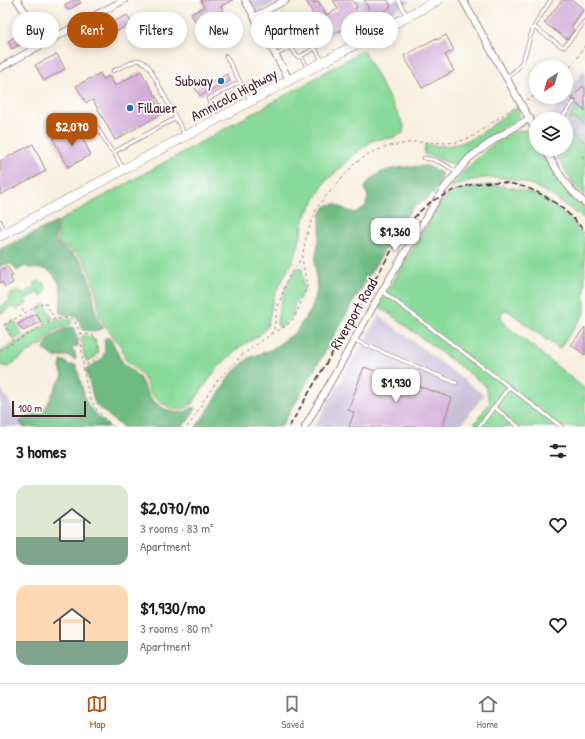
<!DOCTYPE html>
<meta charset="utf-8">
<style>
body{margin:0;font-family:"Patrick Hand",sans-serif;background:#f2f2f2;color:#202124;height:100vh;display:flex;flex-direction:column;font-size:15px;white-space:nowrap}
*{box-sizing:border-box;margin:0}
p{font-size:13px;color:#757577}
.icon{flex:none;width:22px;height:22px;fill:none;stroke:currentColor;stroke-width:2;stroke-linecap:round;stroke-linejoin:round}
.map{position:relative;height:427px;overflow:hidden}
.drawer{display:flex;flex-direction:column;background:#fff;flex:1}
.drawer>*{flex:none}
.hud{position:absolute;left:12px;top:12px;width:561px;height:36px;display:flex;gap:8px}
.needle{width:26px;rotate:217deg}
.buttons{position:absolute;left:529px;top:60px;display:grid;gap:8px}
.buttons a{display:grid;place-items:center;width:44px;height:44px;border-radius:50%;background:#fff;box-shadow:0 2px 10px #0003;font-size:20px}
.scale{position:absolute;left:12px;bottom:10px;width:74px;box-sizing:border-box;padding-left:4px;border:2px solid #4a1f2b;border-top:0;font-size:11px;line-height:14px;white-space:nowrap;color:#4a1f2b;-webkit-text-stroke:3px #fff;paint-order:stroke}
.price{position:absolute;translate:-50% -34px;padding:0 9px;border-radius:8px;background:#fff;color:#222;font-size:13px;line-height:26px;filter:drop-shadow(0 1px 2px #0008)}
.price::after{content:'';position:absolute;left:50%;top:24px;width:12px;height:9px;margin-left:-6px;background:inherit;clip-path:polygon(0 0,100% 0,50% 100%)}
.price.current{background:#b45309;color:#fff}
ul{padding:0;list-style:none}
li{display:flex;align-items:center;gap:12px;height:100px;padding:0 16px}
li span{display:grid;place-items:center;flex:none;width:112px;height:80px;border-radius:12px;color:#555}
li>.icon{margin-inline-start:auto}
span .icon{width:48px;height:48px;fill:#fffc;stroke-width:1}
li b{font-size:17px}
h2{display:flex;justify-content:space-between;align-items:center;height:48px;padding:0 16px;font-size:17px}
.tag{padding:0 14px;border-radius:18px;background:#fff;box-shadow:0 2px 10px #0003;font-size:14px;line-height:36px}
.tag.current{background:#b45309;color:#fff}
.tab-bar{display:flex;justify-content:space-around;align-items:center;height:56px;border-top:1px solid #e0e0e0;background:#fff;font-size:11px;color:#757577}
.tab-bar a{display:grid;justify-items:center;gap:2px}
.tab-bar .current{color:#b45309}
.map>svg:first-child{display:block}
.industrial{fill:#c8bfd8}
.green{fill:#89da9a;stroke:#6a7c62}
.forest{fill:#6eba82;stroke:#5c6c56}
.building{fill:#d4add9}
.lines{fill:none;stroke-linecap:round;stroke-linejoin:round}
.lane-casing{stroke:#a18785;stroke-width:4.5}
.street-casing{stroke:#a18785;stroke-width:8}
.primary-casing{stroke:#a18785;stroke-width:10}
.path{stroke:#a18785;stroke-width:1;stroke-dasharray:3 3;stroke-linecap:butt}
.lane{stroke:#fff;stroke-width:3}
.street{stroke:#fff;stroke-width:6}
.primary{stroke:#fff;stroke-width:9}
.rail{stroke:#4a1f2b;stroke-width:1.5;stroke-dasharray:6 3;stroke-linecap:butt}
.poi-dot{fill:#1f6fb2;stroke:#fff;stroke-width:1.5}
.labels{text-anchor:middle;stroke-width:3.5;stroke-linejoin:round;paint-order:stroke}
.poi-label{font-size:15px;fill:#4a1f2b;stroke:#fff;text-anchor:end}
.street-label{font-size:15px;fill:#4a1f2b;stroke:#fff}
</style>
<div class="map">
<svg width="585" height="427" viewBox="0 0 585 427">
<rect width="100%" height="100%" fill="#fff"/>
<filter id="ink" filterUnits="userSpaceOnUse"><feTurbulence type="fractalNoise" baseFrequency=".025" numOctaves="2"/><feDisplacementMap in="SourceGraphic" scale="8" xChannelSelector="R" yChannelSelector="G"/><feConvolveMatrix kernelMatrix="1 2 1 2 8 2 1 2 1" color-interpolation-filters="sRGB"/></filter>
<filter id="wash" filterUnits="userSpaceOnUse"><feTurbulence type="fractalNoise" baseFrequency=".012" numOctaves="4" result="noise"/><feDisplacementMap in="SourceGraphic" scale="16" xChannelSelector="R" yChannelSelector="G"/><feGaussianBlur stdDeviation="0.9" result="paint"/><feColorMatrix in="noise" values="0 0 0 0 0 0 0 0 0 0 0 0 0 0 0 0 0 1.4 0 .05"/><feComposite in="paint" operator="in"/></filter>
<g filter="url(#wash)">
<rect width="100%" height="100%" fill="#f8efdf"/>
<path class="industrial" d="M249,0H280L256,13Z
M355,0H408L409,2L369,24Z
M585,69V196L574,185L553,149H566V119H548L564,97H566V95Z
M379,315L484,395L459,427H314Z
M0,386L20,421L23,427H0Z"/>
<path class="green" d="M363,50L404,126L403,133L392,138L373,140L355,154L325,182L305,217L300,239L295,256L274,296L267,327L260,335L238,348L215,371L192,404L186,408L181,410L173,409L160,402L151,394L145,380L140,373L125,359L122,348L99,317L98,302L93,281L83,258L57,242L59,221L293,91Z
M578,105L585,111V127L573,118L570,121L568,120Z
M518,107L519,114C515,123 507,125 499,130C485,139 470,150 459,163C451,167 435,156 424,154L425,145C434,145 444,147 453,145C479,140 496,120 518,107Z
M567,127V132L585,146V196L574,185L554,151L553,149H566Z
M525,130C534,135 536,139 536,149H541C556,173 562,191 585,209V219C577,214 570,208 562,203C534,182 507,173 472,180C464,182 456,186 448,189C464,171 500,131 525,130Z
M488,185L503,186L518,189L536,195L548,201L573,222L585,238V313L559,349L507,310L502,311L501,317L503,323L585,389V427H472L490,402L485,385L379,306L441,201C453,189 472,188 488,185Z
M300,267L302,269L304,291L294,304L293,316L284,325L279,327L277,325C277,311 288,273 300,267Z
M36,281C46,281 50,291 41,296L39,293L25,299L27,304L16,310L13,306L0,314V306L10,301L8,296L19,290L22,294L35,287L34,283Z
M45,304L53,318L45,323L37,309Z
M62,318L71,319L72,323C66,328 58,327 52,333C45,339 47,345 36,347L8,367L0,365V352L57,319Z
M13,321H15L22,335L14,340L6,326L7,324Z
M84,335L93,338C100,349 99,357 87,362C83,355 82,344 82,336Z"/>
<path class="forest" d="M427,166L441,173C443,184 431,197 422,202C420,204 417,205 414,207C411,210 407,215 405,218C360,286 323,358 281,427H196L213,403L231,374L249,358L272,349L295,333L311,310L317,291L315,262L320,230V216L323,209L328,205L335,204L348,211L355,213L366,206L368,197L365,188C375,166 406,167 427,166Z
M57,222L55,242L81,260L91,283L97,319L104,328L95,331L83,330L80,322L76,317L60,313C60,306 61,300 61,294C61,285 54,270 44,269C37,268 32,270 25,266L17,271L12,264H5L0,267V249Z
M71,327L74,329L78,340V346L71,348L75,353L76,359H73C69,355 62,355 57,358L44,350C48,336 58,330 71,327Z
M108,337C116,344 115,352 122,361C126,367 133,371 138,376C143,382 145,391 151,398C160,409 180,419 191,408H196L188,421L182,427H122L95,404L86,369L102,359L105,351L104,339Z
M61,361H65L68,365H76L86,402L91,409L109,427H23L20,421L45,409L57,385L63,376L60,368Z"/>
<g id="blocks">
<path class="building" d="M73,0H79L81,3L68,10L64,5Z
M201,0H233L221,6L223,10L218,13L219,14L217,15L222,26L203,36L191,14L204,7Z
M306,0H312L314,3L318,1L326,15L338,9L333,0H352L357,7L355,8L358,14L357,15L360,20L324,39L314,21L316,20Z
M364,0H388L391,7L373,17Z
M562,0H572L584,9L571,27L574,30L567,39L544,23Z
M127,15L132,23L116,32L111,23Z
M304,23L310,31L294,40L290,31Z
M19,34L24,42L12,49L8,41Z
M446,35L454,50L445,55L454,71L422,88L404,56L436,38L437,40Z
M57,54L65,69L44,81L35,65Z
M141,71L165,112L115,140L93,100L86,103L76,86L100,73L103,79L109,76L115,86Z
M227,74L230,81L200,96L195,88L201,85L199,82L204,80L207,85Z
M582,86L585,88V111L576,104V100L572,99Z
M77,127L91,155L68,167L53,139Z
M33,144L46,171L0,195V161Z
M7,266L13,276L10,277L13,283L5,287L2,282L0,283V270Z
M36,314L41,322L23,331L18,324Z
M585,327V355L571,345Z
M364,367L452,398L442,427H349L354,412L348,410Z"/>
</g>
</g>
<g filter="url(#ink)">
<use href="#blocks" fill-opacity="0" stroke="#a18785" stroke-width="1"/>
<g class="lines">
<defs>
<path id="lane" d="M398,0L407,16
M534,27L561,46L564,47L585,21
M271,47L283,41L287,49
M315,48L322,61
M276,55L313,35L319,46L301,56L297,57L291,47
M226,56L250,100
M301,56L308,69
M113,71L137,60L143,62L149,67L185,135
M506,77C527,66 524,52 532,32C536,21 544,10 551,0
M235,95L244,89
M213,108L235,95L241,105
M216,117L208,99L240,82
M561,119L574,102
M97,127L110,149L114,152
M424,158C437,159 446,165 456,172
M123,169L114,152L176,118
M0,221L5,232
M382,291L562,427
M354,340L456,383
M494,407L519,427
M479,427L509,387"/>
<path id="street" d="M17,0L46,43
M245,0L290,81
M463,0L536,131
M254,17L286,0
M0,68C41,45 82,22 124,0
M545,149C556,169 567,189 585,203
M305,427L375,303L442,191L469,158L498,137L530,118"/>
<path id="primary" d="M0,236L438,0"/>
</defs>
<use href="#lane" class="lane-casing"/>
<use href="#street" class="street-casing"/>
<use href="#primary" class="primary-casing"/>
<path class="path" d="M566,72L576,60L585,45
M526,100L536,95
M582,158L585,154
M22,309L24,313
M80,333L94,336C105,351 100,358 84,366
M272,334L286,326L294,318L301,303L307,286L302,258
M13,341L4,325L44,302H45L55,319
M0,350L55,319L66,318L73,319C81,332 81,339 82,354C85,384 88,410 115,427
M187,427L192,421L204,400L217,381L242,355L270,335L274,329L277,310L286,282L302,257L307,234L317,207L354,164L370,153L389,146L415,142L446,143L458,142L472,137L516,106"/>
<use href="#lane" class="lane"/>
<use href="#street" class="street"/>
<use href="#primary" class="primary"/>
<path class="rail" d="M289,427L403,231C411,222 418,212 428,204C433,200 439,198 444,195C497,167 550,187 585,232"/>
</g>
</g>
<g class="poi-dot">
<circle cx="221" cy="81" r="4"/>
<circle cx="130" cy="108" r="4"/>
</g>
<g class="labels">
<g class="poi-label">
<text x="213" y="86">Subway</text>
<text x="138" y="113" text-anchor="start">Fillauer</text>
</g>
<g class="street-label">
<text transform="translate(234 95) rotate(-28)" y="5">Amnicola Highway</text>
<text transform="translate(354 314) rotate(-60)" y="5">Riverport Road</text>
</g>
</g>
</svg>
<div class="buttons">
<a><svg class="needle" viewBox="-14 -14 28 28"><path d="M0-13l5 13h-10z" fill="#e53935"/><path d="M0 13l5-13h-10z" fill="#757577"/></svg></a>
<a><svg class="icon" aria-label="layers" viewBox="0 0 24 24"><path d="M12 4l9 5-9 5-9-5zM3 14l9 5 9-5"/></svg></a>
</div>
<div class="scale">100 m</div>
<b class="price current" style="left:72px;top:147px">$2,070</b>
<b class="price" style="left:395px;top:252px">$1,360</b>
<b class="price" style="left:396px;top:403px">$1,930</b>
<div class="hud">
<a class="tag">Buy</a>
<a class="tag current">Rent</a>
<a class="tag">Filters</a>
<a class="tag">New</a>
<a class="tag">Apartment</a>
<a class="tag">House</a>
</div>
</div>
<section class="drawer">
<h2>3 homes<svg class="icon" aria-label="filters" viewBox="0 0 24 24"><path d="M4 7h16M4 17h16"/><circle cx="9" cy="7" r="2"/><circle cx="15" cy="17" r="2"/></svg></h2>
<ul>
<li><span style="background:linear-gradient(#dfe7d0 65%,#7fa58c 0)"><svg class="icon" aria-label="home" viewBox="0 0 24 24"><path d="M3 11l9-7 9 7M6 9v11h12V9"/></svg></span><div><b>$2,070/mo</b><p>3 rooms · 83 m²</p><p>Apartment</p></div><svg class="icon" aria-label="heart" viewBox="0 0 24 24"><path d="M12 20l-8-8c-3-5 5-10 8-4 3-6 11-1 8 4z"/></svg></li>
<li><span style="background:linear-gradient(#ffd9b3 70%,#7fa58c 0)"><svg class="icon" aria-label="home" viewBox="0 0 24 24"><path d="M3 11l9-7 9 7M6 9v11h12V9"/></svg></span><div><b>$1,930/mo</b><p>3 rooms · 80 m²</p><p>Apartment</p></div><svg class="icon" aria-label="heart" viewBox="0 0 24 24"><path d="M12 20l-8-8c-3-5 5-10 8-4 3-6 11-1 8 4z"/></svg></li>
</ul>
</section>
<nav class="tab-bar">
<a class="current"><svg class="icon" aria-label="map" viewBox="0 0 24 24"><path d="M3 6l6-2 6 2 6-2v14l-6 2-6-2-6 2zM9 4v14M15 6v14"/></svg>Map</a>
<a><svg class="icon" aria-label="saved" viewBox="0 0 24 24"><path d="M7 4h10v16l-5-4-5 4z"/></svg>Saved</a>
<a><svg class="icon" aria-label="home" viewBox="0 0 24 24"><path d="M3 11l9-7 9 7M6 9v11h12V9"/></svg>Home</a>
</nav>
